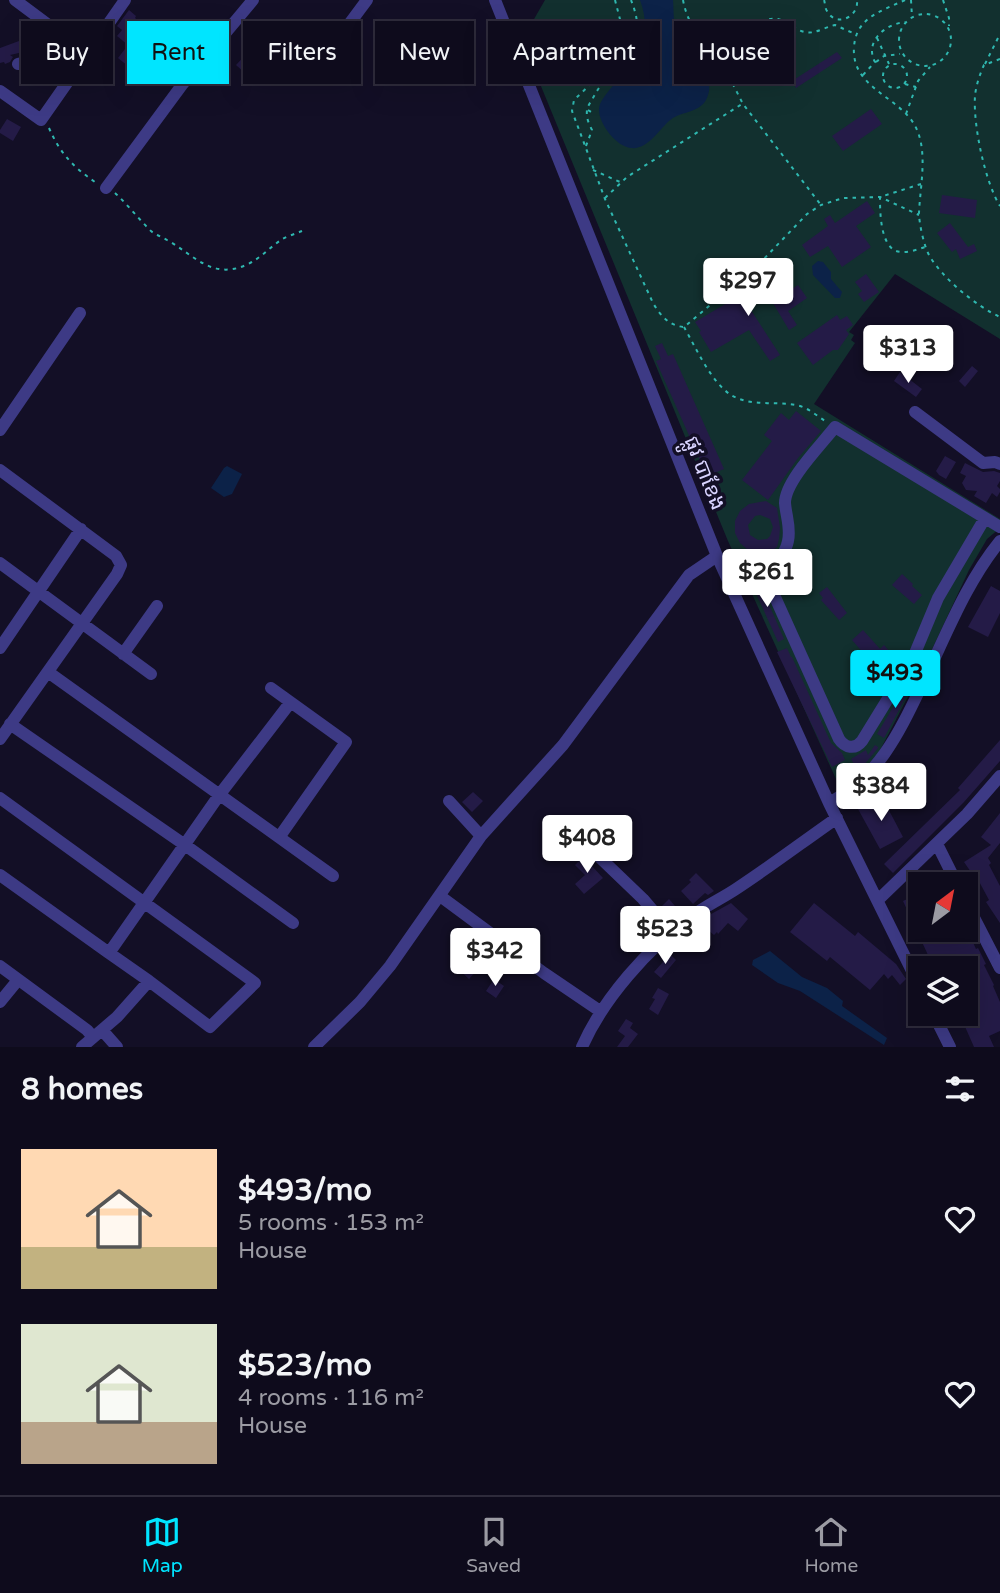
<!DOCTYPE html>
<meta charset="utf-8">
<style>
body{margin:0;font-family:"Varela Round","Noto Sans Khmer",sans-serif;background:#1c1929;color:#f1f3f6;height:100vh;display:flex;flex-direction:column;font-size:26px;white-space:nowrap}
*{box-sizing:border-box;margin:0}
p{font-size:23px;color:#9b9ba3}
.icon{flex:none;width:38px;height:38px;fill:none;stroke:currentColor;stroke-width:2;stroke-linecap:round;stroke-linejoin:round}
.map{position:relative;height:1047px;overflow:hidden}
.panel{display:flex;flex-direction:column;background:#0e0b1c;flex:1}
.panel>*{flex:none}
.banner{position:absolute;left:21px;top:21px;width:959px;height:63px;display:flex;gap:14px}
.needle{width:46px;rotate:32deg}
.fabs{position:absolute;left:908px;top:872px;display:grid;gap:14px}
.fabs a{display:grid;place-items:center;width:70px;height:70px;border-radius:0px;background:#0e0b1c;box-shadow:0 7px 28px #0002,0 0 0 2px #2e2b3b;font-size:35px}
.price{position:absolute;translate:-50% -60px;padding:0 16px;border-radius:7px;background:#fff;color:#222;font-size:23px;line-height:46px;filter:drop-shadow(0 2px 4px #0008)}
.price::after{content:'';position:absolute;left:50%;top:42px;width:21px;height:16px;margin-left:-10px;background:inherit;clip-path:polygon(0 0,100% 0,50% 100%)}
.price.selected{background:#00e5ff;color:#111}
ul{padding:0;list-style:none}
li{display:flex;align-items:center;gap:21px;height:175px;padding:0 21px}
li span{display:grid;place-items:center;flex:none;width:196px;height:140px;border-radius:0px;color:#555}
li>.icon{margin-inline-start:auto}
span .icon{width:84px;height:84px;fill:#fffc;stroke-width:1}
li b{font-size:30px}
h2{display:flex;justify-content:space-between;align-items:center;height:84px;padding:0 21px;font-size:30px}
.chip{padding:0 24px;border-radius:0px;background:#0e0b1c;box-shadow:0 7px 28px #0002,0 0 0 2px #2e2b3b;font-size:24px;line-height:63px}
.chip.selected{background:#00e5ff;color:#111}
.menu{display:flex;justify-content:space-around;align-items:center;height:98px;border-top:2px solid #2e2b3b;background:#0e0b1c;font-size:19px;color:#9b9ba3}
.menu a{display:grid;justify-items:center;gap:4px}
.menu .selected{color:#00e5ff}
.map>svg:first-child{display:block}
.green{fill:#12302f}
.water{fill:#0c2248}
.building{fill:#241b47;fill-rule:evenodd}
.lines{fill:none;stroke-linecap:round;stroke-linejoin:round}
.path{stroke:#2fb8b0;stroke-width:2;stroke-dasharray:3.5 5;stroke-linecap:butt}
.minor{stroke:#3d3a85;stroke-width:12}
.labels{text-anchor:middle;stroke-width:7;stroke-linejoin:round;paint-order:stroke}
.street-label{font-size:21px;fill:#d9d4ff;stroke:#130f26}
</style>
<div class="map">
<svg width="1000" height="1047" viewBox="0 0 1000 1047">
<rect width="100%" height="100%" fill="#130f26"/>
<path class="green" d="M545,0H1000V339L895,274L849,332L854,335L851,340L855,343L814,404L1000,519V528L987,539L969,570L927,660L878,754L862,771L841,790L728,541L522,40Z"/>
<path class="water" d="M640,0H673C674,14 673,29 679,42C688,60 712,69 709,91C708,96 706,102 702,105C694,113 679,112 669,121C658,131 647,150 631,148C615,147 594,118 600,104C605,94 613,86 620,78C641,53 652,33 640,0Z
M818,261L823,262L831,272V279L842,292L840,298H835L813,275L812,266Z
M227,466L242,474L232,494L224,497L211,488L224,468Z
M770,951L802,977L827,988L843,1001L842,1006L887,1038L884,1045L800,991L778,983L752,965L753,960Z"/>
<path class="building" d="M129,10L136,16L135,18L155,34L128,66L118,58L128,45L117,36L122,30L117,26Z
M189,30L203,41L195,51L181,40Z
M19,41L23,52L10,55L13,57L10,62L5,64L4,62L0,63V48Z
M253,47L261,54L253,63L255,65L246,74L236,65Z
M837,52L842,58L796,88L792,81Z
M871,109L882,124L843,151L832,136Z
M7,119L21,127L13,141L0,133V130Z
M942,195L977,200L975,218L939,213Z
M867,201L875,213L856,226L871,247L842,267L828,246L810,257L802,245L828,226L824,219L830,215L835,223Z
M950,223L968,247L974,244L977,251L960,259L956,249L952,252L937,233Z
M866,274L879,292L864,302L858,294L862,291L855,282Z
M769,278L780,297L798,285L807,298L788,311L797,325L789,330L767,293L747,304L780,355L770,361L749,330L711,352L699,332L701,331L695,322Z
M837,315L840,320L847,316L853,325L846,330L849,334L838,350H833L813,365L797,343Z
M662,343L668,356L673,354L724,469L707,476L656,361L661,359L655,346Z
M972,366L978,371L965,387L959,381Z
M900,372L922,389L916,397L894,381Z
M796,411L821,431L798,458L768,500L742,480L772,441L764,435L781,413L789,420Z
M945,456L956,462L946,479L939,475L936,471Z
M965,463L983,472L994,471L1000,473V481L997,486L1000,489V492L997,497L992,493L986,503L974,496L977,491L966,490L962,483L966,476L960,473Z
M766,501L777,508L780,528L779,539L777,547L773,550L765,553H757L748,550L740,543L735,533V521L740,511L749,504ZM760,515L770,519L773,527L770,536L767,539L758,540L750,535L748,525L755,516Z
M902,574L913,584L912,586L922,595L914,604L892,585Z
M757,577L784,639L778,642L750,580Z
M991,586L1000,591V613L988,637L968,627Z
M827,587L847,613L839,620L821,600L823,598L819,593Z
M863,630L880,649L884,645L900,663L884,677L852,640Z
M787,648L791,657H792L831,743L842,753L845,760L832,767L777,652Z
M910,679L914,682L884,738L877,734Z
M1000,740V761L964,802L893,873L884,864L960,790L958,788Z
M875,745L878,747V748L864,765L857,769L851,759L866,750L868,755Z
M473,792L483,801L472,812L462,802Z
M882,797L903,837L880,849L858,809Z
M1000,813V843L988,858L991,863L989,865L1000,886V923L986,902L989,900L975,874L973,875L964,862L991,845L981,837Z
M585,855L594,864L592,866L603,878L584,894L575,884L585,875L575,865Z
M696,873L714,891L708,895L705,893L693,904L681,891L691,882L689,880Z
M920,893V929H967L976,949L978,948L986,964L984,965L994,985L993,986L1000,1002V1031L989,1036L994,1047H974L959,1013H966V968H934L903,901Z
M669,899L681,913L673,920L661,907Z
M731,903L748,919L738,931L728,923L718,934L717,932L714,935L702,925L706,920L704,918Z
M814,903L855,936L858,932L896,964L906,979L900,985L892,975L888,979L884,974L870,990L830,957L827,961L790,932Z
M474,939L482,946L469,960L479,968L469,979L453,964Z
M670,954L676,960L661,978L654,972Z
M494,979L504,986L496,998L486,991Z
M658,988L669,994L658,1015L649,1009L655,999L652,998Z
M626,1019L633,1023L630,1028L638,1034L628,1047H617L625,1036L618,1031Z"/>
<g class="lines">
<path class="path" d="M615,0L622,27V35L619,45L598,77L574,100L572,111L605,199L653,303C660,315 669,326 684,327L759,264L807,214L821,205L843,198L880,197L919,215
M683,0C688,27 703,41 720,60C733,47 758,15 778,19C783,20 788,24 793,27C812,38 816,30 835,25L855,34
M824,0C825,2 825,9 827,11C836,28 859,17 857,0
M905,0C882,11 856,17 854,47C851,87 897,96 914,124C929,149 920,186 919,213C919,223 924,246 929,255C942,278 976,306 1000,317
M911,0L912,17
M943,0L949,18V26
M899 40a26 26 0 1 1 52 0a26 26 0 1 1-52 0Z
M877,38L889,64
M1000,59L984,65C980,74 976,85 975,96C973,125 985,182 1000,206
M721,61L743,104L821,205
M876,62L884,56L900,54
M883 76a12 12 0 1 1 24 0a12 12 0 1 1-24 0Z
M985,64L1000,34
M863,75L875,62C864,42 885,24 905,22
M905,84L916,87
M588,110L594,114
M906,114L918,81L930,67
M49,128C60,153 72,166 95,182
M586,146L592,130C590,126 587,120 587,115C586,109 589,104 592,100C611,60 653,54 631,0
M593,170L620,182
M921,184L880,197C880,211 880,244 896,251C905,254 916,250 925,247
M115,193C127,204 137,217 149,229C154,235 161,236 167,240C194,255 212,280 246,265C260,259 269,248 281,240C287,236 295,234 302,231
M605,198L627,177L742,104
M684,327C696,348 711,382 731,395C751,407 775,401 796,405C807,407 816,415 825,421"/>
<path class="minor" d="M15,0L66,38L92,48
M495,0L717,556L829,803L920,987
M335,43L367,0
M18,64L43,59L66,38
M0,91L41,120L125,0
M106,188L182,85L253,0
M915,412L983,463L995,462L1000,464
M0,430L80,313
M0,470L116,556L121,565L117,574L0,739
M985,518L938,598L913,658L862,741C855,750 845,748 839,739L770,586C771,569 785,557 788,541C791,528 786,516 785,503C785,481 821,445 835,427L1000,527
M0,563L151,674
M0,648L81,529
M123,654L157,606
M48,672L333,876
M271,688L346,742L280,836
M10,724L185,845L293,923
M0,798L255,983L210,1027L149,981
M449,801L481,836
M829,803C878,777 898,735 921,687C945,638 965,584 1000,541
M937,844L957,884
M593,851L643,899L671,932
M0,875L109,953
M440,896L544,973L600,1011
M878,900L967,814L1000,776
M966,902L1000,968
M0,966L87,1030L93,1037
M0,1002L18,980
M933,1013L950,1047
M102,1030L117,1047
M82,1047L117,1017L149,981L109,953L220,794L290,703
M314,1047L360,1002L390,966L481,836L563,745L689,575L717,556
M582,1047C603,999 648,948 691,917C705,906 721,899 736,889C771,866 804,841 837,818"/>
</g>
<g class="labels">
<g class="street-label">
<text transform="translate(705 473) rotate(68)" y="7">ផ្លូវ បាខែង</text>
</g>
</g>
</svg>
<div class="fabs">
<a><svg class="needle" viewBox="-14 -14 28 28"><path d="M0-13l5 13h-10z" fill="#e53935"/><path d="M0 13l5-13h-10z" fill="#9b9ba3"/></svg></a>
<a><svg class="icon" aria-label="layers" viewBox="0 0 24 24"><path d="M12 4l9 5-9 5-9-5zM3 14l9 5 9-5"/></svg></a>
</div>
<b class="price" style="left:748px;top:318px">$297</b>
<b class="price" style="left:908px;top:385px">$313</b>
<b class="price" style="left:767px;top:609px">$261</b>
<b class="price selected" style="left:895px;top:710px">$493</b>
<b class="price" style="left:881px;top:823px">$384</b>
<b class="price" style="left:587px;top:875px">$408</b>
<b class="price" style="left:665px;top:966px">$523</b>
<b class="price" style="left:495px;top:988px">$342</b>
<div class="banner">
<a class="chip">Buy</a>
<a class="chip selected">Rent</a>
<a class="chip">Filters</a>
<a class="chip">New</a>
<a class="chip">Apartment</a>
<a class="chip">House</a>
</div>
</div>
<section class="panel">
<h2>8 homes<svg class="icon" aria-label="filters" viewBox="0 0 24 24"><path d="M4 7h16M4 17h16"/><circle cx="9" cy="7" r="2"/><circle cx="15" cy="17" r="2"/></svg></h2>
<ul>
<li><span style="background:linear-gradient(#ffd9b3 70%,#c2b280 0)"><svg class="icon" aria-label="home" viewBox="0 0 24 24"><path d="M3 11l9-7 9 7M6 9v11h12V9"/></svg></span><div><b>$493/mo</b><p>5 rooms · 153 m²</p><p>House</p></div><svg class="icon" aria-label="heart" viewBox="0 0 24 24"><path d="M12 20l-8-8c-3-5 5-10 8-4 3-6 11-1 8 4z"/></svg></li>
<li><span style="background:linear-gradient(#dfe7d0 70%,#b9a48a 0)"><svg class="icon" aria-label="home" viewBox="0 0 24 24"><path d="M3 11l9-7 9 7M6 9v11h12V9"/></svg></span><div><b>$523/mo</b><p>4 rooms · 116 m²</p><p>House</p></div><svg class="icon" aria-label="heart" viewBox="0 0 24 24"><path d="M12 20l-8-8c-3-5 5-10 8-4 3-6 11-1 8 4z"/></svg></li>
</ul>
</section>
<nav class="menu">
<a class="selected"><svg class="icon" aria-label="map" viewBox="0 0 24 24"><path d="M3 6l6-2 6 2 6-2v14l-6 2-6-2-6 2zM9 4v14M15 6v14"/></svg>Map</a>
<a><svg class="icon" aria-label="saved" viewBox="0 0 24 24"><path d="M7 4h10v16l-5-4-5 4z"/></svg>Saved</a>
<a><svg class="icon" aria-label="home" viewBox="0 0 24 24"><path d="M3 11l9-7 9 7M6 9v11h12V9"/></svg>Home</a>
</nav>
